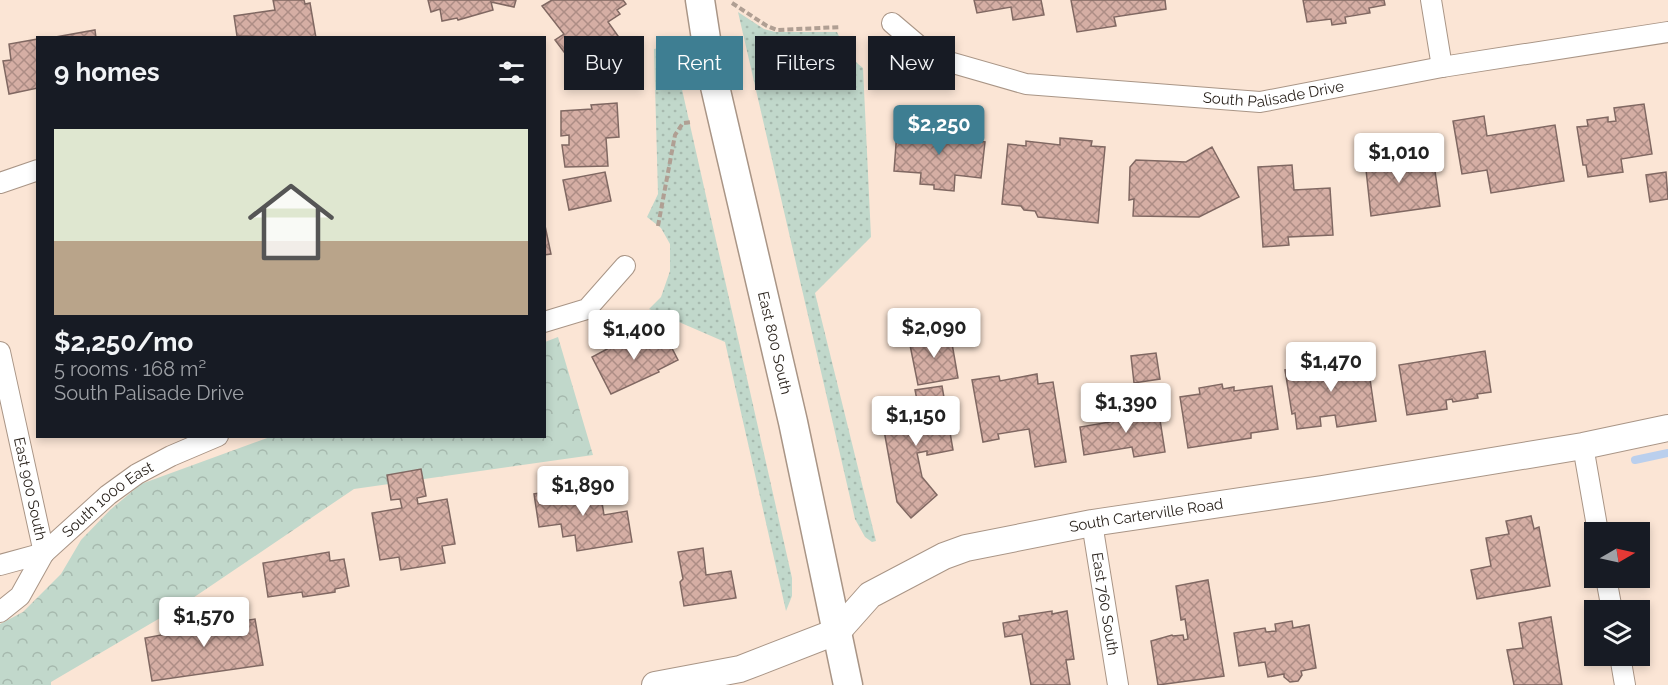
<!DOCTYPE html>
<meta charset="utf-8">
<style>
body{margin:0;font-family:Raleway,sans-serif;background:#242831;color:#f1f3f6;height:100vh;display:flex;flex-direction:column;font-size:22px;white-space:nowrap}
*{box-sizing:border-box;margin:0}
p{font-size:20px;color:#9ea1a6}
.icon{flex:none;width:33px;height:33px;fill:none;stroke:currentColor;stroke-width:2;stroke-linecap:round;stroke-linejoin:round}
.map{position:relative;flex:1;overflow:hidden}
.details{position:absolute;left:36px;top:36px;width:510px;height:402px;display:flex;flex-direction:column;background:#171b24;border-radius:0px;box-shadow:0 3px 9px #0003}
.details>*{flex:none}
.guide{position:absolute;left:564px;top:36px;width:570px;height:54px;display:flex;gap:12px}
.needle{width:39px;rotate:81deg}
.fabs{position:absolute;left:1584px;top:522px;display:grid;gap:12px}
.fabs a{display:grid;place-items:center;width:66px;height:66px;border-radius:0px;background:#171b24;box-shadow:0 3px 9px #0003;font-size:30px}
.price{position:absolute;translate:-50% -51px;padding:0 14px;border-radius:6px;background:#fff;color:#222;font-size:20px;line-height:39px;filter:drop-shadow(0 2px 3px #0008)}
.price::after{content:'';position:absolute;left:50%;top:36px;width:18px;height:14px;margin-left:-9px;background:inherit;clip-path:polygon(0 0,100% 0,50% 100%)}
.price.on{background:#3e7e92;color:#fff}
ul{padding:0;list-style:none}
li{display:grid;align-content:center;gap:12px;height:318px;padding:0 18px}
li+li{border-top:2px solid #363941}
li span{display:grid;place-items:center;height:186px;border-radius:0px;color:#555}
li>.icon{margin-inline-start:auto}
span .icon{width:108px;height:108px;fill:#fffc;stroke-width:1}
li b{font-size:26px}
h2{display:flex;justify-content:space-between;align-items:center;height:72px;padding:0 18px;font-size:26px}
.pill{padding:0 21px;border-radius:0px;background:#171b24;box-shadow:0 3px 9px #0003;font-size:21px;line-height:54px}
.pill.on{background:#3e7e92;color:#fff}
.map>svg:first-child{display:block}
.grass{fill:url(#grass-dots)}
.forest{fill:url(#forest-crowns)}
.lines{fill:none;stroke-linecap:round;stroke-linejoin:round}
.stream{stroke:#bacfed;stroke-width:8}
.building{fill:url(#building-cross-hatch);stroke:#806862;stroke-width:1.5}
.minor-casing{stroke:#a99586;stroke-width:22}
.tertiary-casing{stroke:#a99586;stroke-width:28}
.secondary-casing{stroke:#a99586;stroke-width:31}
.path{stroke:#b09f93;stroke-width:4;stroke-dasharray:6 3;stroke-linecap:butt}
.minor{stroke:#fff;stroke-width:20}
.tertiary{stroke:#fff;stroke-width:26}
.secondary{stroke:#fff;stroke-width:28}
.labels{text-anchor:middle;stroke-width:5;stroke-linejoin:round;paint-order:stroke}
.street-label{font-size:15px;fill:#2b241e;stroke:#fef5ef}
</style>
<div class="map">
<svg width="1668" height="685" viewBox="0 0 1668 685">
<defs>
<pattern id="grass-dots" width="8" height="8" patternUnits="userSpaceOnUse" patternTransform="scale(1.5)"><rect width="8" height="8" fill="#c1d8cb"/><path d="M2 2h.1M6 6h.1" fill="none" stroke="#a6b9ae" stroke-width="1.8" stroke-linecap="round"/></pattern>
<pattern id="forest-crowns" width="20" height="18" patternUnits="userSpaceOnUse" patternTransform="scale(1.5)"><rect width="20" height="18" fill="#c1d8cb"/><path d="M2 6a3 3 0 1 1 6 0M12 15a3 3 0 1 1 6 0" fill="none" stroke="#a6b9ae"/></pattern>
<pattern id="building-cross-hatch" width="8" height="8" patternUnits="userSpaceOnUse" patternTransform="scale(1.5)"><rect width="8" height="8" fill="#d5aea4"/><path d="M0 0l8 8M0 8l8-8" fill="none" stroke="#ad8d85"/></pattern>
</defs>
<rect width="100%" height="100%" fill="#fbe5d5"/>
<path class="grass" d="M738,12L764,29L775,32H837C844,47 850,58 863,68L871,237L815,293L876,541L872,542L865,537L855,519Z
M672,45L792,578V596L786,611L725,342L649,309L661,297L670,271V244L661,228L647,217L658,194L654,49Z"/>
<path class="forest" d="M558,337L593,455L354,489L184,604L51,682V685H0V624L23,612L61,574L81,540L110,510L141,484L270,437L544,436L545,342Z"/>
<g class="lines">
<path class="stream" d="M1635,460L1668,453"/>
</g>
<path class="building" d="M273,0H304L305,4L310,3L316,38L237,36L234,16L275,10Z
M428,0H516L514,7L491,2L493,10L458,20L457,18L442,21L440,9L431,12Z
M552,0H623L626,4L617,10L620,14L608,22L623,43L579,72L555,40L564,34L542,6Z
M974,0H1041L1044,15L1013,20L1011,7L977,13Z
M1071,0H1165L1166,9L1114,17L1116,26L1077,32Z
M1303,0H1384L1385,5L1369,8L1370,13L1345,17L1346,23L1332,25L1331,19L1307,22Z
M95,30L96,38H50Z
M38,39V88L9,94L3,61L11,60L9,44Z
M617,103L619,137L606,138L608,166L565,167L562,145H569V135L561,136V111L592,109L591,105Z
M1644,104L1652,154L1621,159L1623,172L1588,177L1586,165H1583L1577,127L1588,126L1587,120L1608,117V122L1616,121L1614,108Z
M1484,116L1487,136L1555,125L1564,181L1491,193L1487,170L1462,174L1453,121Z
M913,128L973,133L972,140L985,142L981,178L955,175L954,191L934,189V185L920,184L921,173L894,171L897,131L912,132Z
M1060,138L1092,141L1091,146L1105,147L1098,223L1038,217L1035,211L1024,210L1021,206L1002,204L1008,144L1026,146V141L1060,145Z
M1390,146L1393,163L1419,159L1420,166L1434,164L1440,206L1371,216L1364,151Z
M1212,147L1239,197L1199,217L1133,216L1134,199L1129,200L1130,167L1136,160L1186,162Z
M1292,165L1294,190L1330,188L1333,235L1288,237L1289,245L1263,247L1258,167Z
M605,172L611,201L569,210L563,180Z
M1666,172L1668,199L1650,202L1646,175Z
M544,221L551,254L544,255Z
M663,331L678,360L658,370L659,372L611,394L592,357L624,340L627,346L641,339L642,342Z
M950,332L958,378L918,385L909,340Z
M1485,351L1491,392L1477,394L1478,398L1453,402L1452,399L1446,400L1447,409L1407,415L1399,365Z
M1156,353L1160,379L1134,383L1131,356Z
M1341,357L1346,361L1367,358L1376,421L1337,427L1335,415L1320,417L1321,426L1297,429L1295,413L1292,414L1285,370L1292,369L1295,364L1304,362L1310,366L1325,364L1331,358Z
M1037,374L1038,384L1053,382L1066,462L1035,467L1029,429L998,434L999,439L983,442L972,380L999,376L1000,381Z
M1222,384L1223,389L1234,387V391L1272,386L1278,429L1251,433V438L1188,448L1180,397L1200,394L1199,388Z
M942,386L953,450L927,455V451L917,453L922,477L937,495L911,518L897,502L881,414L903,411L904,418L920,415L915,390Z
M1158,407L1165,452L1134,457L1132,447L1084,455L1080,427L1110,422L1109,415Z
M421,469L426,496L417,498L418,504L447,499L455,544L442,546L445,563L401,570L399,557L380,560L372,513L402,508L400,499L391,500L387,475Z
M599,484L604,515L627,511L632,542L577,551L575,535L563,537L561,524L539,527L534,494Z
M1531,516L1534,529L1539,527L1550,586L1477,599L1471,570L1491,566L1486,538L1509,534L1506,521Z
M703,548L706,575L731,571L736,598L684,606L680,582L683,579L678,552Z
M329,552L330,561L344,559L349,586L335,589V592L303,597L302,592L268,597L263,563Z
M1208,580L1224,676L1158,685L1151,641L1172,635L1173,636L1183,635L1184,640L1188,639L1185,619L1181,620L1176,586Z
M1052,611V614L1067,611L1074,659L1066,660L1070,685H1031L1022,634L1005,637L1003,623L1020,620L1019,616Z
M223,616L224,624L255,619L263,665L152,681L145,638L172,633L170,625Z
M1551,617L1562,685H1514L1507,650L1523,648L1519,623Z
M1292,621L1293,628L1309,625L1316,668L1301,671L1302,675L1298,681L1290,682L1284,677V674L1268,677L1265,662L1239,666L1234,633L1265,628L1266,632L1276,631L1275,624Z"/>
<g class="lines">
<defs>
<g id="minor">
<path d="M1431,0L1442,67"/>
<path id="s1" d="M892,23L932,57L1026,84L1260,102L1442,67L1668,32"/>
<path d="M0,183L38,170"/>
<path d="M544,322L587,309L625,266"/>
<path id="s2" d="M0,352L44,553"/>
<path d="M1583,446L1598,532"/>
<path id="s3" d="M1092,523L1118,685"/>
<path id="s4" d="M0,565L44,553L108,495L137,474L171,456L218,436"/>
<path d="M1606,578L1612,610"/>
<path d="M0,612L20,596L44,553"/>
<path d="M1620,656L1625,685"/>
</g>
<g id="tertiary">
<path id="s5" d="M655,685L740,669L838,631L870,595L944,556L966,548L1092,523L1322,489L1583,446L1668,428"/>
</g>
<g id="secondary">
<path id="s6" d="M700,0L710,65L793,422L848,685"/>
</g>
</defs>
<use href="#minor" class="minor-casing"/>
<use href="#tertiary" class="tertiary-casing"/>
<use href="#secondary" class="secondary-casing"/>
<path class="path" d="M732,3L767,26L777,30L841,27
M658,226L675,135L683,123L692,122"/>
<use href="#minor" class="minor"/>
<use href="#tertiary" class="tertiary"/>
<use href="#secondary" class="secondary"/>
</g>
<g class="labels">
<g class="street-label">
<text dy="5" stroke="none"><textPath href="#s1" startOffset="399">South Palisade Drive</textPath></text>
<text dy="5" stroke="none"><textPath href="#s6" startOffset="351">East 800 South</textPath></text>
<text dy="5" stroke="none"><textPath href="#s2" startOffset="140">East 900 South</textPath></text>
<text dy="5" stroke="none"><textPath href="#s4" startOffset="129">South 1000 East</textPath></text>
<text dy="5" stroke="none"><textPath href="#s5" startOffset="530">South Carterville Road</textPath></text>
<text dy="5" stroke="none"><textPath href="#s3" startOffset="82">East 760 South</textPath></text>
</g>
</g>
</svg>
<div class="fabs">
<a><svg class="needle" viewBox="-14 -14 28 28"><path d="M0-13l5 13h-10z" fill="#e53935"/><path d="M0 13l5-13h-10z" fill="#9ea1a6"/></svg></a>
<a><svg class="icon" aria-label="layers" viewBox="0 0 24 24"><path d="M12 4l9 5-9 5-9-5zM3 14l9 5 9-5"/></svg></a>
</div>
<b class="price on" style="left:939px;top:156px">$2,250</b>
<b class="price" style="left:1399px;top:184px">$1,010</b>
<b class="price" style="left:934px;top:359px">$2,090</b>
<b class="price" style="left:634px;top:361px">$1,400</b>
<b class="price" style="left:1331px;top:393px">$1,470</b>
<b class="price" style="left:1126px;top:434px">$1,390</b>
<b class="price" style="left:916px;top:447px">$1,150</b>
<b class="price" style="left:583px;top:517px">$1,890</b>
<b class="price" style="left:204px;top:648px">$1,570</b>
<div class="guide">
<a class="pill">Buy</a>
<a class="pill on">Rent</a>
<a class="pill">Filters</a>
<a class="pill">New</a>
</div>
<section class="details">
<h2>9 homes<svg class="icon" aria-label="filters" viewBox="0 0 24 24"><path d="M4 7h16M4 17h16"/><circle cx="9" cy="7" r="2"/><circle cx="15" cy="17" r="2"/></svg></h2>
<ul>
<li><span style="background:linear-gradient(#dfe7d0 60%,#b9a48a 0)"><svg class="icon" aria-label="home" viewBox="0 0 24 24"><path d="M3 11l9-7 9 7M6 9v11h12V9"/></svg></span><div><b>$2,250/mo</b><p>5 rooms · 168 m²</p><p>South Palisade Drive</p></div></li>
</ul>
</section>
</div>
